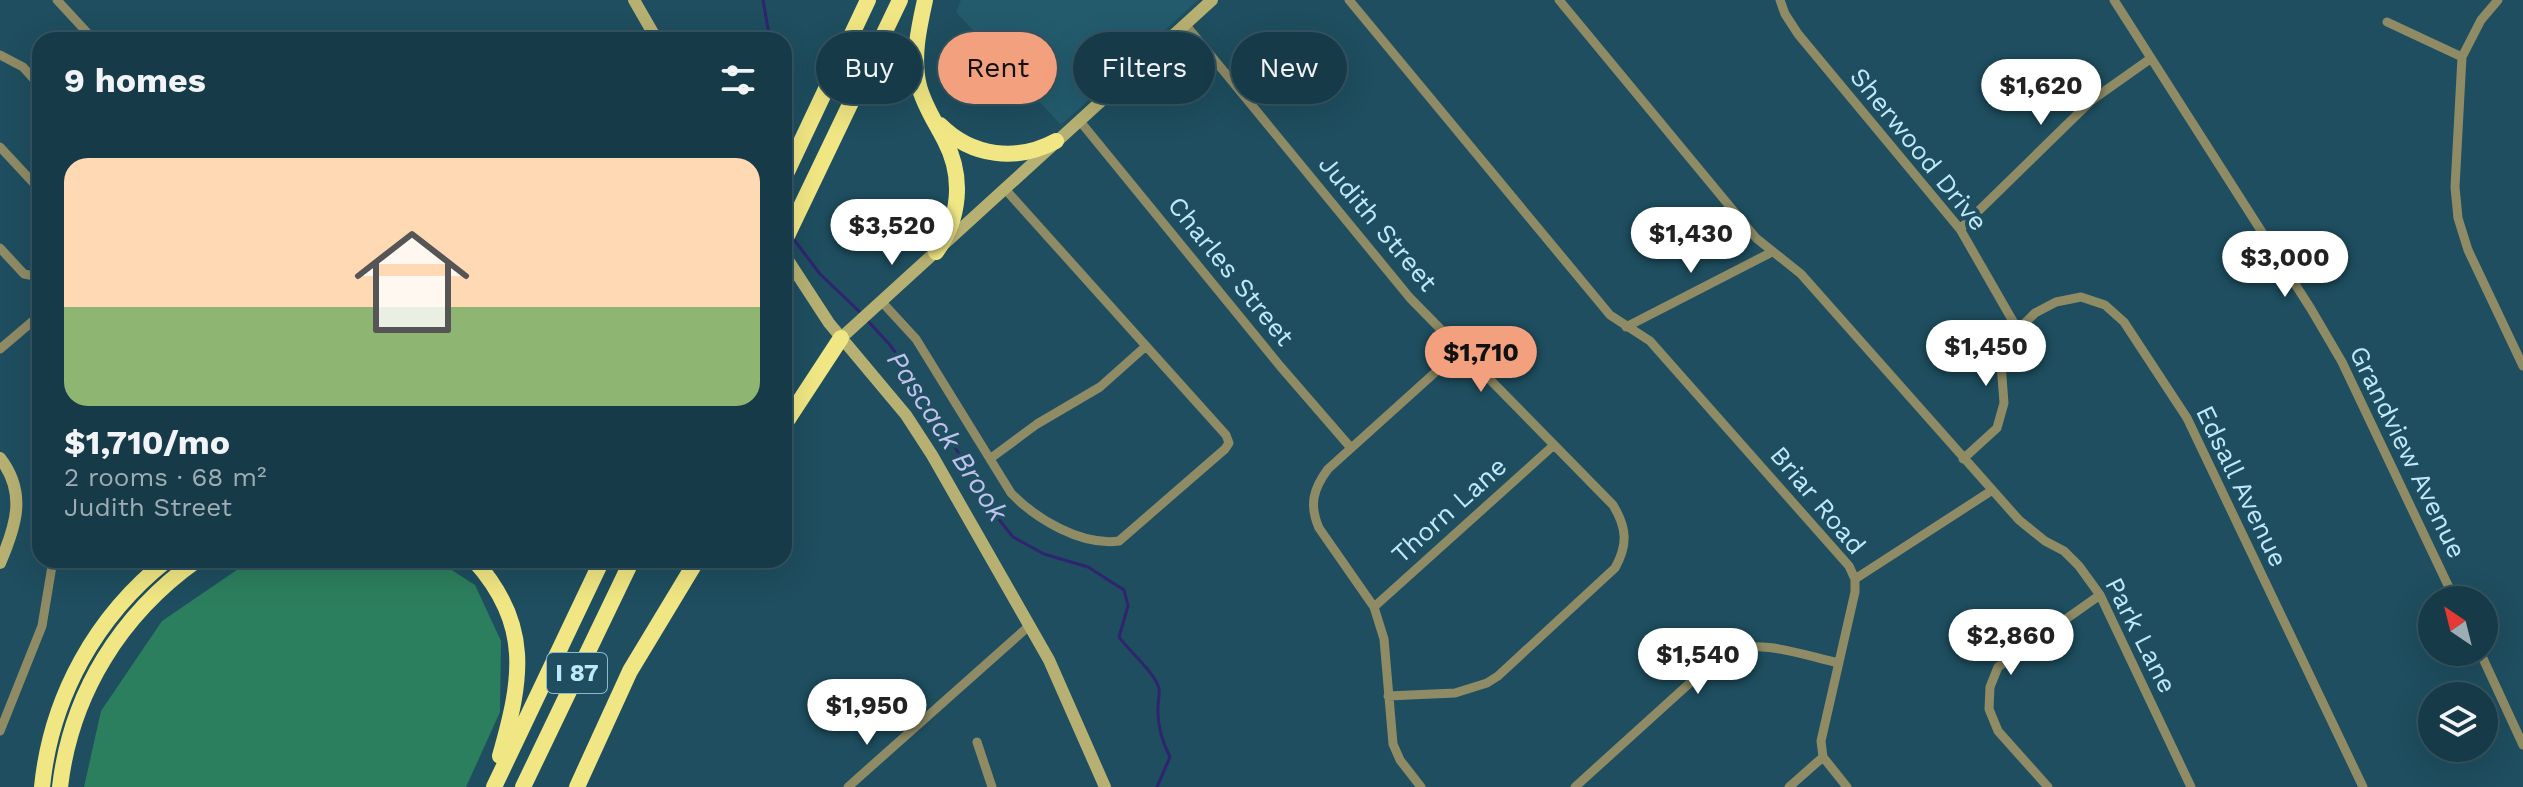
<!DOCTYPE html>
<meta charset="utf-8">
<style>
body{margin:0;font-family:"Work Sans",sans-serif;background:#234552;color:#f1f3f6;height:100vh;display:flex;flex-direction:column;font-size:30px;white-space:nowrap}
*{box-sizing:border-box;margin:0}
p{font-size:26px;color:#9eadb4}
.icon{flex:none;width:44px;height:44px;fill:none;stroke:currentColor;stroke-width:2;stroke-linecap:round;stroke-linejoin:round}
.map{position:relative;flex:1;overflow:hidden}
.side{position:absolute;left:32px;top:32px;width:760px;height:536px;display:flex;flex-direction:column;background:#163a47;border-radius:24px;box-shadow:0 8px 32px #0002,0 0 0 2px #355460}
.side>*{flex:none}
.hud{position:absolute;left:816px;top:32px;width:760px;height:72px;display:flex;gap:16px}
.needle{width:52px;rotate:325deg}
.buttons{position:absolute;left:2418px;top:586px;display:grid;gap:16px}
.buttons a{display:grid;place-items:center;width:80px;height:80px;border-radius:50%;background:#163a47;box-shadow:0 8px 32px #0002,0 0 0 2px #355460;font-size:40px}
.price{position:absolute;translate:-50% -68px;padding:0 18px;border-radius:28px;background:#fff;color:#222;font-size:26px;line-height:52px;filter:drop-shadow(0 2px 4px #0008)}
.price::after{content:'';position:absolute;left:50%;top:48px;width:24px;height:18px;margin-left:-12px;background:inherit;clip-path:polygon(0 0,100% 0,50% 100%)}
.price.selected{background:#f2a07e;color:#111}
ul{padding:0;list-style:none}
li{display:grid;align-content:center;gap:16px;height:424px;padding:0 32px}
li+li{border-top:2px solid #355460}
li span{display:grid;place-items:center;height:248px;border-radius:24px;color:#555}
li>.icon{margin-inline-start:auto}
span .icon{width:144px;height:144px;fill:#fffc;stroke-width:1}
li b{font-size:34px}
h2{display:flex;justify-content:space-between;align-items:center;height:96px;padding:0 32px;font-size:34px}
.pill{padding:0 28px;border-radius:36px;background:#163a47;box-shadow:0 8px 32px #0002,0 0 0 2px #355460;font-size:28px;line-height:72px}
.pill.selected{background:#f2a07e;color:#111}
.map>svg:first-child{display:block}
.built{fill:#235b6d}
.green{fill:#2c7f5e}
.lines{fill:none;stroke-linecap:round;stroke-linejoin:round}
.stream{stroke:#2f256e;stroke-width:3}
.street{stroke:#8f8b65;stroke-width:9}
.secondary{stroke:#b6b072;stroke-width:12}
.highway{stroke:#f0e683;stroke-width:16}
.labels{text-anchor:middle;stroke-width:8;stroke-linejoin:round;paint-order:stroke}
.shield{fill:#1e4e5f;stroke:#8fbacb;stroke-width:2}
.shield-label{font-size:24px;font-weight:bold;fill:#bfe9f9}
.street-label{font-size:26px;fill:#bfe9f9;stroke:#1e4e5f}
.water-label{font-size:28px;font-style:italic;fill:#c0c2ed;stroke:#1e4e5f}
</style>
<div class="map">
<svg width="2523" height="787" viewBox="0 0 2523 787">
<rect width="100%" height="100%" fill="#1e4e5f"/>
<path class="built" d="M961,0H1198L1061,125L956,12Z"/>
<path class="green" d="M257,560H436L475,585L501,641L500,712L466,787H84L101,711L162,621L247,563Z"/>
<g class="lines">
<path class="stream" d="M763,0L770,40
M792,237L820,274L862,314
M867,320L890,345L924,393L990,508L1013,537L1044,554L1088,567L1124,590L1128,606L1119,637C1129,651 1155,673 1159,688C1160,693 1158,701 1158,707C1157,725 1162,741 1170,757L1157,787"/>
<path class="street" d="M57,0L94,40
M1349,0L1610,315L1650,341L1849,566L1855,579V592L1821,741L1823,757L1847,787
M1559,0L1756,238L1801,274L2019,520L2045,541L2064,551L2079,566L2100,595L2191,787
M1780,0L1785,14L1798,34L1960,229L2018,330
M2114,0L2311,309L2342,362L2455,600
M2498,0L2481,20L2462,57L2455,187L2458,218L2468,250L2523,366
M2387,22L2462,57
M1185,24L1410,298L1613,505C1627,528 1628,545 1615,568L1498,676L1487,683L1455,693L1388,696
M0,55L23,67L40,86
M1079,120L1280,366L1351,448
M0,147L40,190
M1960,229L2092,100L2150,59
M0,248L24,274L40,277
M881,301L916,339L1011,493C1036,519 1081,546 1119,541L1225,449L1229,443L1226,435L1005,189
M1626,327L1772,252
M0,349L40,315
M991,458L1037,424L1100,387L1146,346
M1963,459L1997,428L2004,403L2001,364L2008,345L2018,330L2035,313L2056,302L2081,297L2105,305L2124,322L2187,418L2363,787
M1855,579L1991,491
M1374,607L1554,445
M2480,652L2523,745
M0,731L42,626L53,560
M977,742L992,787
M848,787L1030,625
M1421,787L1400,760L1393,744L1384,639L1374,607L1319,528C1309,505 1313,489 1328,469L1460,350
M1575,787L1724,652C1761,638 1802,655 1839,663
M1789,787L1823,757
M2048,787L1998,731L1989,709L1990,687L1998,667L2100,595"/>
<path class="secondary" d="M634,0L657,40
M784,254L829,323L906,415L932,455L1049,660L1105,787
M841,338L1212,0
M0,458C27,493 16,526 0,563"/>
<path class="highway" d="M925,0C919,27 912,58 919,86C924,106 936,123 945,141C964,177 960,219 936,252
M940,125C972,157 1017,162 1056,141
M784,178L868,0
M784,242L900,0
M784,425L841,338
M474,560C532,625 522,679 500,756
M42,787C51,697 96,616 167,560
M60,787C71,693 121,614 197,560
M494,787L602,560
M523,787L632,560
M577,787L630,671L697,560"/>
</g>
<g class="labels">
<rect class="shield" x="547" y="653" width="60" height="40" rx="6"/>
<g class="shield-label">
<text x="577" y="681">I 87</text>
</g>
<g class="street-label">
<text transform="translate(1919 149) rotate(51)" y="9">Sherwood Drive</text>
<text transform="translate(1378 223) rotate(50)" y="9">Judith Street</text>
<text transform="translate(1231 271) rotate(51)" y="9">Charles Street</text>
<text transform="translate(2408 452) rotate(64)" y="9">Grandview Avenue</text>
<text transform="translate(2242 486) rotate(64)" y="9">Edsall Avenue</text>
<text transform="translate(1818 500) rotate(50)" y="9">Briar Road</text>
<text transform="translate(1449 510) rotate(-42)" y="9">Thorn Lane</text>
<text transform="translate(2141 635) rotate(63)" y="9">Park Lane</text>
</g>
<g class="water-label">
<text transform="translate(948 436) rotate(57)" y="10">Pascack Brook</text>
</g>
</g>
</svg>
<div class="buttons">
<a><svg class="needle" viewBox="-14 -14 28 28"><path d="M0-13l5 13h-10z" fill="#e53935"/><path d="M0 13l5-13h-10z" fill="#9eadb4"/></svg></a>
<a><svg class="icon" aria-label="layers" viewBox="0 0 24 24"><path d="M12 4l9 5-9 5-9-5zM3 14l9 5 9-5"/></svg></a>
</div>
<b class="price" style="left:2041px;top:127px">$1,620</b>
<b class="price" style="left:892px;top:267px">$3,520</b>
<b class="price" style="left:1691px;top:275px">$1,430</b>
<b class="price" style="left:2285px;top:299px">$3,000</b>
<b class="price" style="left:1986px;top:388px">$1,450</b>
<b class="price selected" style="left:1481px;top:394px">$1,710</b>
<b class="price" style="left:2011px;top:677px">$2,860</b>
<b class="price" style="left:1698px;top:696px">$1,540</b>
<b class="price" style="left:867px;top:747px">$1,950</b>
<div class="hud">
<a class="pill">Buy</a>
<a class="pill selected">Rent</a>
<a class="pill">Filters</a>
<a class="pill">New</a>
</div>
<section class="side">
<h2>9 homes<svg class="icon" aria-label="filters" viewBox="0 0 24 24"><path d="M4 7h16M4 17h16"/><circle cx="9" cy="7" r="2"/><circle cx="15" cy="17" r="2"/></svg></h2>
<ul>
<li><span style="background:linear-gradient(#ffd9b3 60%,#8fb573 0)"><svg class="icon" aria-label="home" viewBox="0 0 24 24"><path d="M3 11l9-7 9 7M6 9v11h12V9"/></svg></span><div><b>$1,710/mo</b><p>2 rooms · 68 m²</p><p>Judith Street</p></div></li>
</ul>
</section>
</div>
